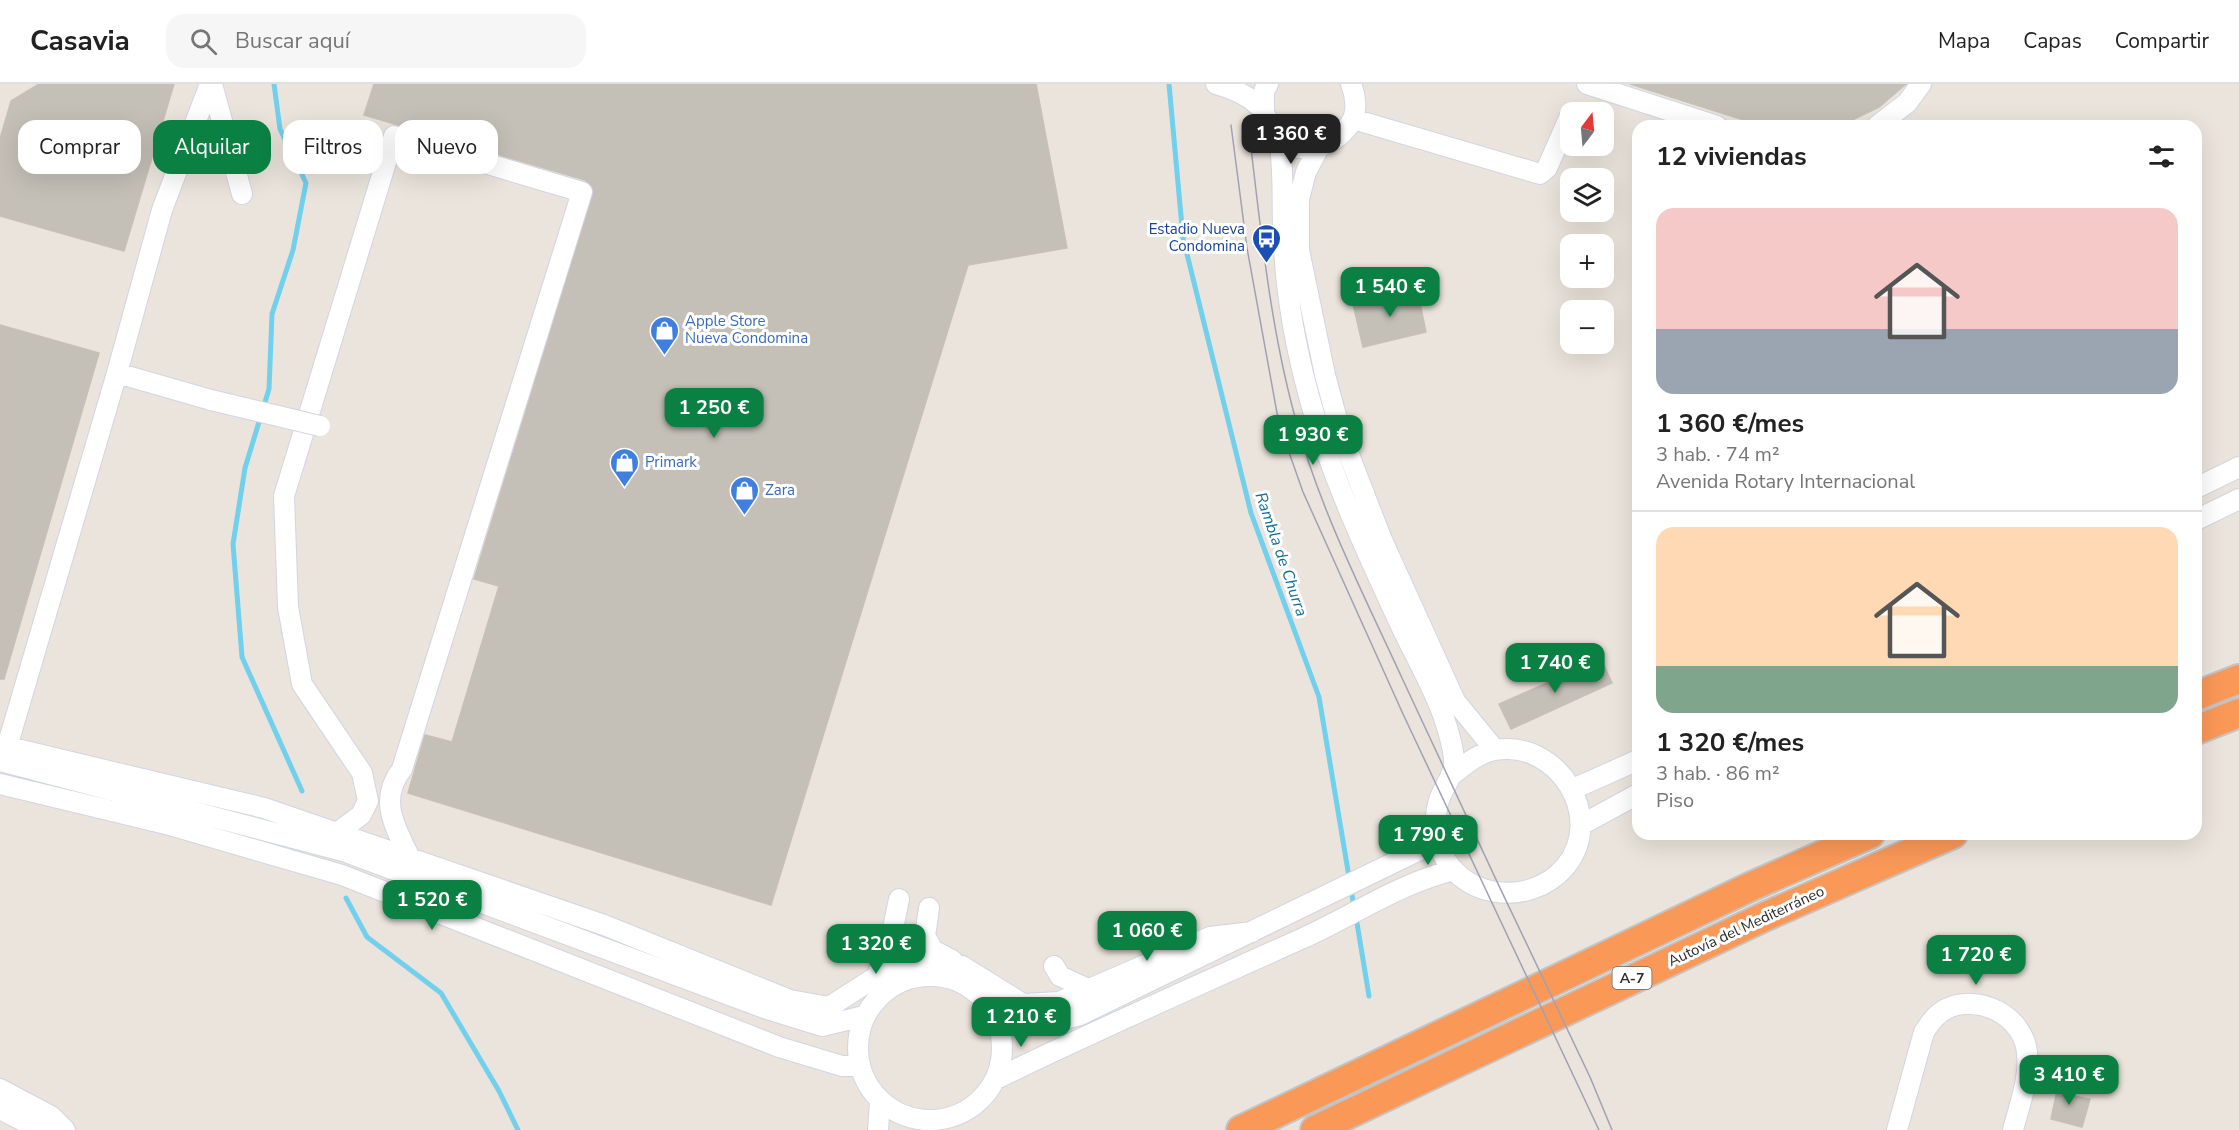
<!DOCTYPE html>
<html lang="es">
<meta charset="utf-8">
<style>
body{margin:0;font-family:"Nunito Sans",sans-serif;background:#f6f6f6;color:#222;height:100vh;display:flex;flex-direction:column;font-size:22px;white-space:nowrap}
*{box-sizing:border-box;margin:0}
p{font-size:20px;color:#767676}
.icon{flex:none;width:33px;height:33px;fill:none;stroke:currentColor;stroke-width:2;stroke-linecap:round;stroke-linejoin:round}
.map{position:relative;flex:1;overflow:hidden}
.drawer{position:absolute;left:1632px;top:36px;width:570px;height:720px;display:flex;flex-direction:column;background:#fff;border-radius:18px;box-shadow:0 6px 24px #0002}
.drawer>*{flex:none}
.top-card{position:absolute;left:18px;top:36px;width:570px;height:54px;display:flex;gap:12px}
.needle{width:39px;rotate:16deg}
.fabs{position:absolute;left:1560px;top:18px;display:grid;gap:12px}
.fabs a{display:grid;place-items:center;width:54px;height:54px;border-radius:12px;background:#fff;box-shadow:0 6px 24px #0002;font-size:30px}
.price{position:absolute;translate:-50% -51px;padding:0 14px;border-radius:12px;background:#0b8043;color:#fff;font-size:20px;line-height:39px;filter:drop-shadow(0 2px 3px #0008)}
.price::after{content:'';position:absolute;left:50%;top:36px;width:18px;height:14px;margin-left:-9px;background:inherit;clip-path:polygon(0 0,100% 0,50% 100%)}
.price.active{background:#222;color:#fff}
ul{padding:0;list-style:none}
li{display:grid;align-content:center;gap:12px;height:318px;padding:0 24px}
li+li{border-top:2px solid #e0e0e0}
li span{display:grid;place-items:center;height:186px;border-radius:18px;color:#555}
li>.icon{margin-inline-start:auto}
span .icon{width:108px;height:108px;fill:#fffc;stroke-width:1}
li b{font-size:26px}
h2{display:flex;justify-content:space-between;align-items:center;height:72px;padding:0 24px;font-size:26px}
.chip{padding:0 21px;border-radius:18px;background:#fff;box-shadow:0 6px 24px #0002;font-size:21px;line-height:54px}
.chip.active{background:#0b8043;color:#fff}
header{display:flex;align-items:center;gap:36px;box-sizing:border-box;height:84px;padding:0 30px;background:#fff;border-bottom:2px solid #e0e0e0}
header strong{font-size:28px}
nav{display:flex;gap:33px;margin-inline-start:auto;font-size:21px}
.search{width:420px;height:54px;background:#f6f6f6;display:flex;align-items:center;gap:15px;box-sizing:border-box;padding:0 21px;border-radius:18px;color:#767676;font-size:22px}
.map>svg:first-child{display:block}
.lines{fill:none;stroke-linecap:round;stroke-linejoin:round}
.stream{stroke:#71d0ec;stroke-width:5}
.building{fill:#c4bfb7;stroke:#c7c0b5;stroke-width:1.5}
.minor-casing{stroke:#d1d5e2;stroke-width:22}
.highway-casing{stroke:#c3c3c3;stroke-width:32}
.minor{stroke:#fff;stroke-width:20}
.highway{stroke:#fa9858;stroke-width:28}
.tram{stroke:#9fa2b4;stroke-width:1.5}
.minor-bridge-casing{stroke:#d1d5e2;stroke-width:22;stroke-linecap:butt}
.minor-bridge{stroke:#fff;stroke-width:20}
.labels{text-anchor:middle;stroke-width:6;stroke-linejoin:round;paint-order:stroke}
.shield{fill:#fff;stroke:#6a6a6a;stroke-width:1.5}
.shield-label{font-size:14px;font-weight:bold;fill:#2a2a2a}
.transit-label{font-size:15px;fill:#164399;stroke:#fff;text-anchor:end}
.shop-label{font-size:15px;fill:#366cbe;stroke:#fff;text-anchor:start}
.street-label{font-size:15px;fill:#2a2a2a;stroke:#fff}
.water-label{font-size:16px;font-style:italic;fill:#106e97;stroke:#fff}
</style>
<header>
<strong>Casavia</strong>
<div class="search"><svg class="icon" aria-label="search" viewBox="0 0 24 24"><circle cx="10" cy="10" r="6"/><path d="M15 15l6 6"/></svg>Buscar aquí</div>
<nav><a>Mapa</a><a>Capas</a><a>Compartir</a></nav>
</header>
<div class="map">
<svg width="2239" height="1046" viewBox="0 0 2239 1046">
<rect width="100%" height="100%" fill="#ebe4dc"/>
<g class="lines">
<path class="stream" d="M274,0L280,45L306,99L293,166L272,230L269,305L245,384L233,460L242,573L302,707
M1169,0L1183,154L1251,429L1319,613L1354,823
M346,814L367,853L441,909L499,1007L518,1046
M1356,833L1369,912"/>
</g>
<path class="building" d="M39,0H174L124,167L0,132V55L11,17Z
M374,0H1036L1067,164L968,181L771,821L408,709L425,651L452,658L499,502L474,495L594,106L585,96L364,31Z
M1630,0H1906L1879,23L1840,42H1768L1750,38Z
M1417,205L1426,248L1363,263L1353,220Z
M0,241L99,269L4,595H0Z
M1601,575L1612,599L1511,645L1499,620Z
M2059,997L2077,1002L2074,1012L2090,1015L2082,1043L2051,1035Z"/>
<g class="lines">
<defs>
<path id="minor" d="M210,0L162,126L117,289L211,316
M212,0L242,110
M1216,0C1230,4 1247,11 1258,21C1267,30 1269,43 1278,52C1301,75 1333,63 1350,40C1358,29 1356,12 1351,0
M1587,0L1717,42
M1264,29V7L1268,0
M1353,35L1540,90L1547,84L1570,32
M1877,42L1907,19L1921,0
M1279,54C1285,91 1281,129 1284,166C1287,216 1297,269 1310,316C1332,394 1367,469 1401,542C1415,572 1433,602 1444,634C1448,646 1454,665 1454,678C1454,690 1447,698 1442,709C1435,723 1434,743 1438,758C1454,815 1529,825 1565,783C1607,733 1557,655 1495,666C1478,669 1465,681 1452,691
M1318,65L1306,88L1299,115V166L1325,291L1341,350L1382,456L1455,617L1495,666
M2196,404L2239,383
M2196,436L2239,415
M0,661L264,724L604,841L790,916L829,923L893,882L934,875L962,882L1023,920L1059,918L1210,853L1252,848
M7,663L117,289
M0,677L343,767L767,925L822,942L864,932
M0,700L166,740L342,791L779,963L842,982H859
M1573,705L1638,676
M1581,741L1638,710
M338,748L361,731L368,717L362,689L302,600L288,523L284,412L394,52L582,108L402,685C378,716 395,743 410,774
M929,824L925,852L933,866L952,876
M1054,882L1060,892L1088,905
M858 964a72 72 0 1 1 144 0a72 72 0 1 1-144 0Z
M877,892L890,859L899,815
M996,933L1040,941L1080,931L1438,757
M996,995C1096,946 1199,901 1301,855C1352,832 1400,799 1454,786
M0,1005L51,1032L65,1046
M0,1025L41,1046
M878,1046L880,1018
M1897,1046L1924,948C1930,939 1936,930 1946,925C1979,909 2024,932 2027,969C2030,994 2019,1022 2013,1046"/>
<path id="highway" d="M2196,612L2239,595
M2196,646L2239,629
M1241,1046L1750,803L1870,750
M1315,1046L1764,833L1953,750"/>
</defs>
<use href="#minor" class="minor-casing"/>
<use href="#highway" class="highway-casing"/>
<use href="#minor" class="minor"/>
<use href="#highway" class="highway"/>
<path class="tram" d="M1248,39C1260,137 1269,238 1295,333C1319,424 1363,509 1402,594C1464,728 1526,860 1590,993L1612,1046
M1231,41L1247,164L1279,340L1303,408L1403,630L1599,1046"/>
<defs>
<path id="minor-bridge" d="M211,316L320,342"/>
</defs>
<use href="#minor-bridge" class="minor-bridge-casing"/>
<use href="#minor-bridge" class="minor-bridge"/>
</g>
<defs>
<symbol id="bus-pin" viewBox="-11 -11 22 30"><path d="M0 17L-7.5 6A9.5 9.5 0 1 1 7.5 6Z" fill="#1a4fb4" stroke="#fff"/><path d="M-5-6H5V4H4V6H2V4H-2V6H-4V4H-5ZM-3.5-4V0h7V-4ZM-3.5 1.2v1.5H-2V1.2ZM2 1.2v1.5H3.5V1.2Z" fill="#fff"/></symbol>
<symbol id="shop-pin" viewBox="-11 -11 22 30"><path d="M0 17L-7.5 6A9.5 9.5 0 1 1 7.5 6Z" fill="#3f7fe0" stroke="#fff"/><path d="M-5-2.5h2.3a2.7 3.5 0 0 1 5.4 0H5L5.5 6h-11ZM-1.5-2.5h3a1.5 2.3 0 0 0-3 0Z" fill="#fff"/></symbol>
</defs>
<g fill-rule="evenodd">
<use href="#bus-pin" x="1250" y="138" width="33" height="45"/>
<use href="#shop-pin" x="648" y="230" width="33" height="45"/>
<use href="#shop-pin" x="608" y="362" width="33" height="45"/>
<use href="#shop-pin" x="728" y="390" width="33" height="45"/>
</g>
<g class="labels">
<rect class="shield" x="1612.5" y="883" width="39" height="22" rx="4.5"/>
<g class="shield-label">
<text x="1632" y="899">A-7</text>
</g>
<g class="transit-label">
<text x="1245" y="150">Estadio Nueva<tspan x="1245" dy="17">Condomina</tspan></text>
</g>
<g class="shop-label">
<text x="685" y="242">Apple Store<tspan x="685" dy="17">Nueva Condomina</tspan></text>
<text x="645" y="383">Primark</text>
<text x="765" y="411">Zara</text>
</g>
<g class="street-label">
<text transform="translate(1746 842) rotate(-25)" y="5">Autovía del Mediterráneo</text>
</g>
<g class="water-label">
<text transform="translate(1282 470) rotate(71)" y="6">Rambla de Churra</text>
</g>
</g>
</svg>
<div class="fabs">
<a><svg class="needle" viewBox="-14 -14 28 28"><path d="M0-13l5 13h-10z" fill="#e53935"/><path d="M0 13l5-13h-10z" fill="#767676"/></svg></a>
<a><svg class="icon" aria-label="layers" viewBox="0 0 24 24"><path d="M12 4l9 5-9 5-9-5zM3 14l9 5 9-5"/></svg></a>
<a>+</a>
<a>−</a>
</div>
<b class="price active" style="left:1291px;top:81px">1 360 €</b>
<b class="price" style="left:1390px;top:234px">1 540 €</b>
<b class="price" style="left:714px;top:355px">1 250 €</b>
<b class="price" style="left:1313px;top:382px">1 930 €</b>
<b class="price" style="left:1555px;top:610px">1 740 €</b>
<b class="price" style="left:1428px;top:782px">1 790 €</b>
<b class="price" style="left:432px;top:847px">1 520 €</b>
<b class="price" style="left:1147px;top:878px">1 060 €</b>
<b class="price" style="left:876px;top:891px">1 320 €</b>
<b class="price" style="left:1976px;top:902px">1 720 €</b>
<b class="price" style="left:1021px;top:964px">1 210 €</b>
<b class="price" style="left:2069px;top:1022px">3 410 €</b>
<div class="top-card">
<a class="chip">Comprar</a>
<a class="chip active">Alquilar</a>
<a class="chip">Filtros</a>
<a class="chip">Nuevo</a>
</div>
<section class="drawer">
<h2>12 viviendas<svg class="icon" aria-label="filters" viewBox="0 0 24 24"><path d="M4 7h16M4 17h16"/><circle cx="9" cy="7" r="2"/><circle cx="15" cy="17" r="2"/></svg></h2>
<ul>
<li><span style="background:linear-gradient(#f6c9c9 65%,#9aa5b1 0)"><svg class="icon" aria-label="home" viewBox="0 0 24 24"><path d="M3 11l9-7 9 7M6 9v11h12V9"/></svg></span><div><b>1 360 €/mes</b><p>3 hab. · 74 m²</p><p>Avenida Rotary Internacional</p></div></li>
<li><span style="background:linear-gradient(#ffd9b3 75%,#7fa58c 0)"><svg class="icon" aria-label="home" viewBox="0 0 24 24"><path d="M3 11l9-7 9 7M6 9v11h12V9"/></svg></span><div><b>1 320 €/mes</b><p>3 hab. · 86 m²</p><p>Piso</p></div></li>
</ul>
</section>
</div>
